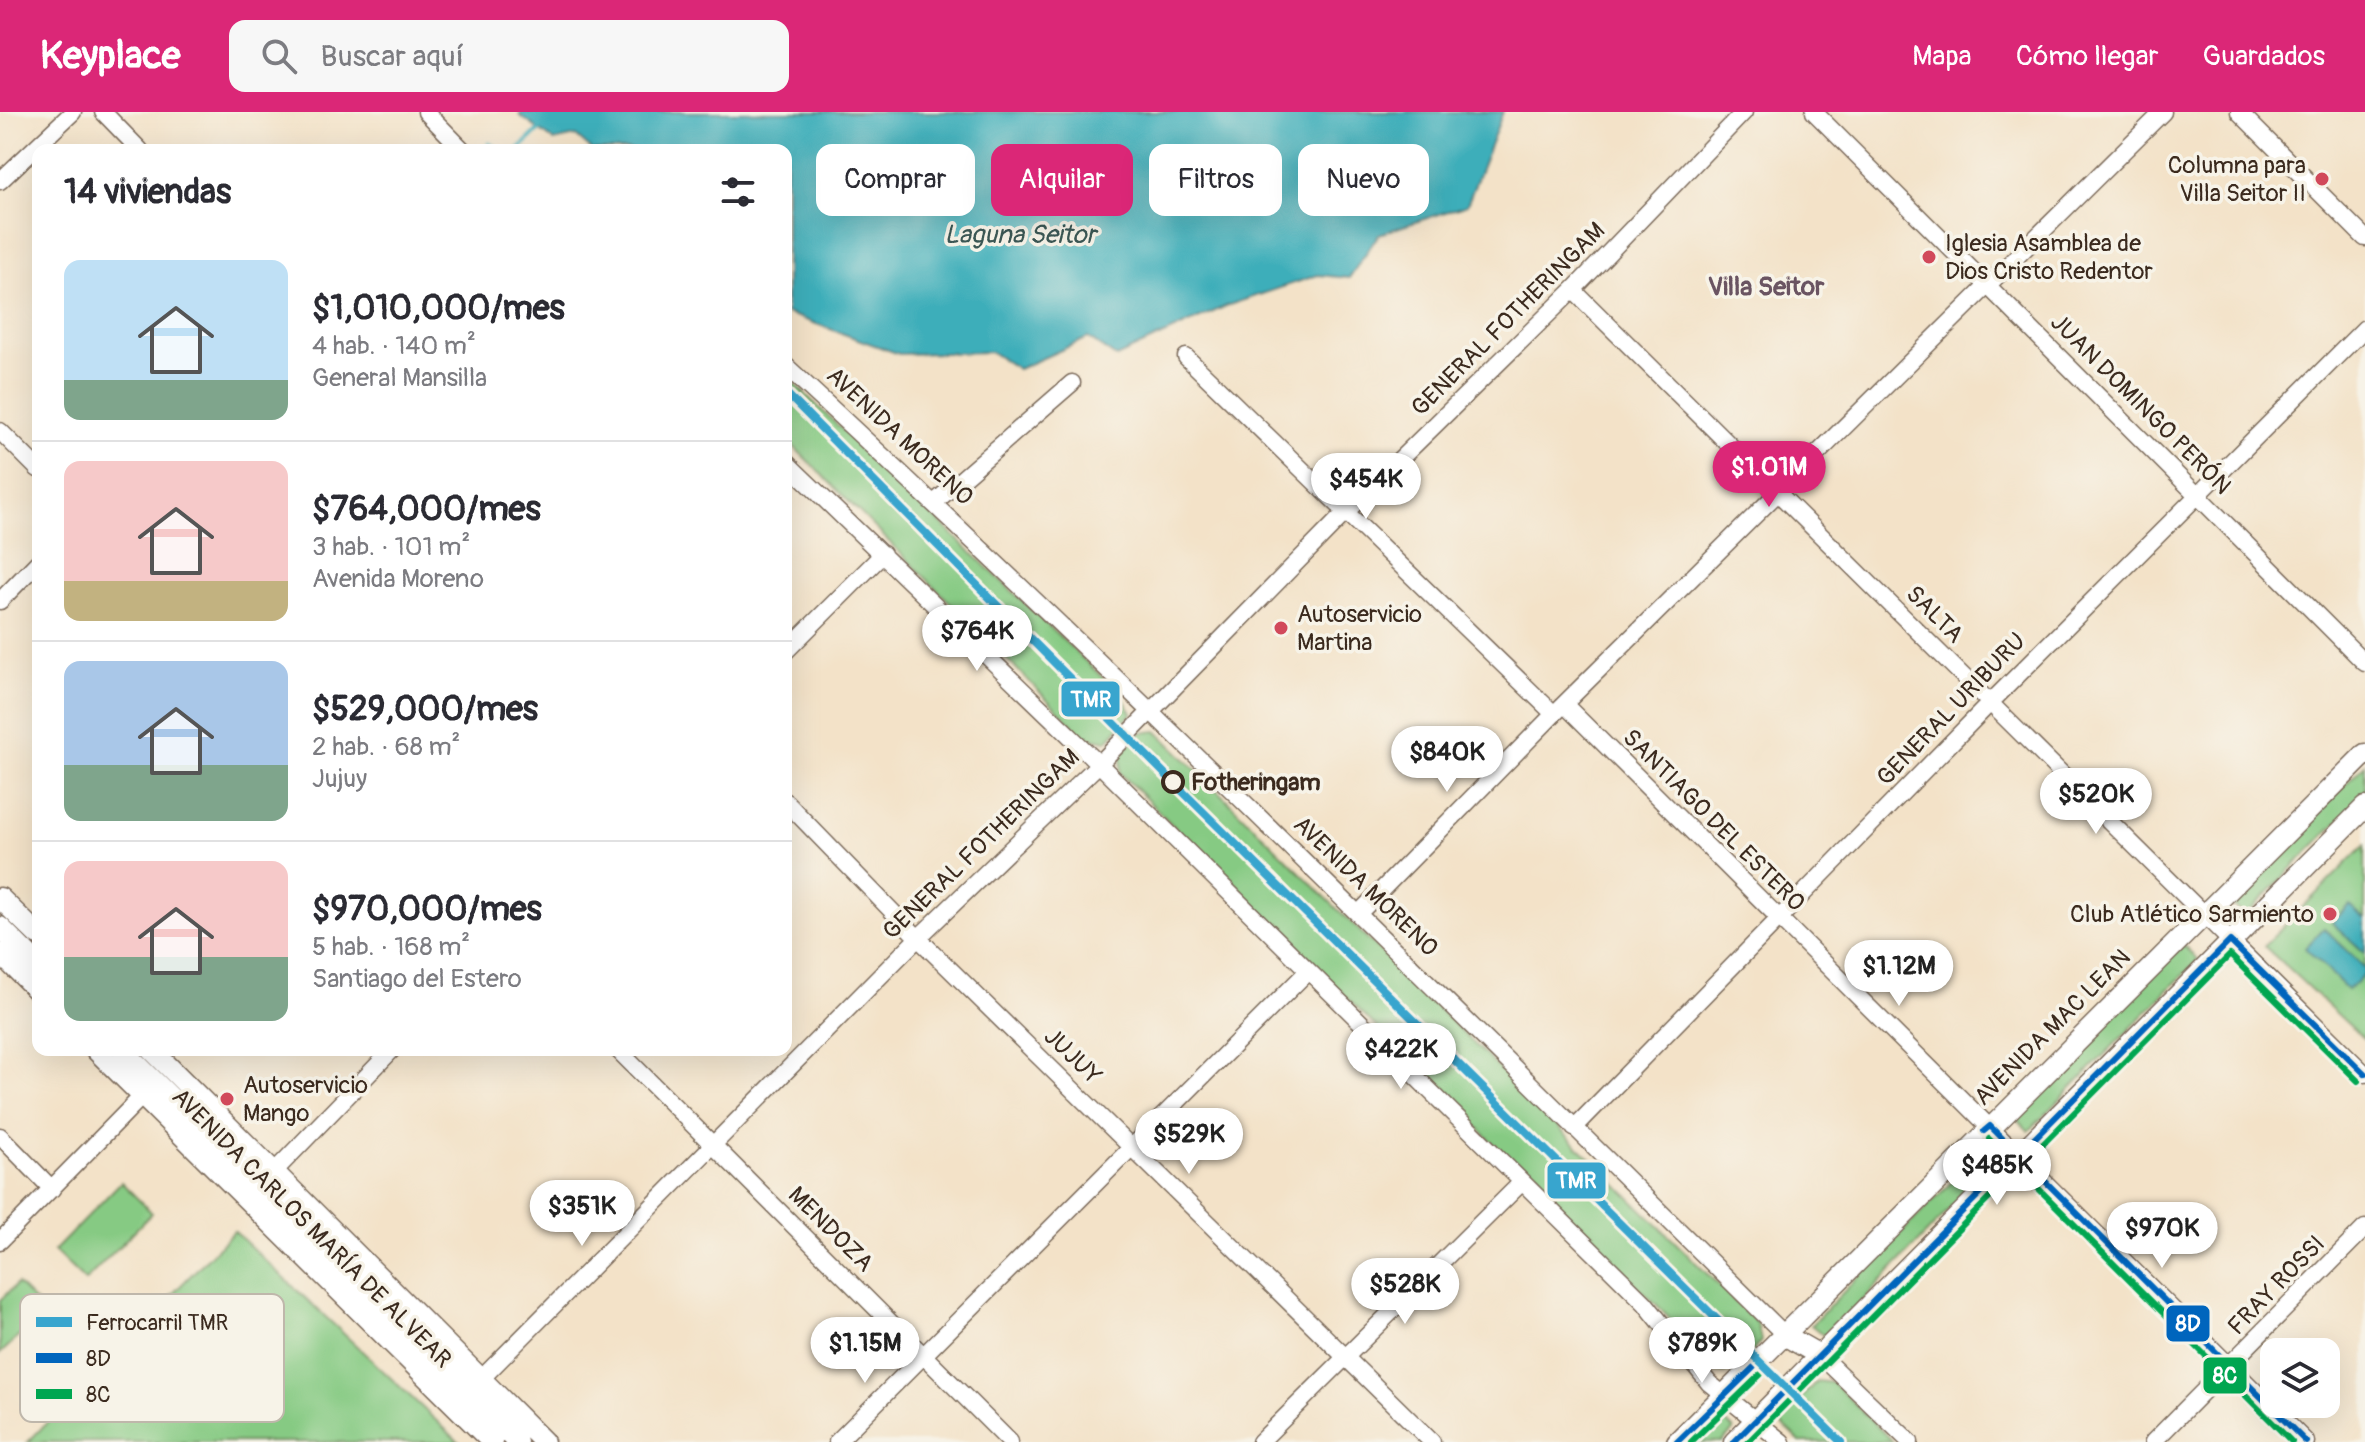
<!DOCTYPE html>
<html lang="es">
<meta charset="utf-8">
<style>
body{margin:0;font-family:Pangolin,sans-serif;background:#f7f7f7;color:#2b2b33;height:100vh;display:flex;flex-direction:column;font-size:30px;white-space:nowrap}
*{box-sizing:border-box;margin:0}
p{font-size:26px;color:#7c7c81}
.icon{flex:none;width:44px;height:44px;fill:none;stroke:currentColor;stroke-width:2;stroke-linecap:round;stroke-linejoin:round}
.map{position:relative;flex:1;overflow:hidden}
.sheet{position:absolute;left:32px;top:32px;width:760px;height:912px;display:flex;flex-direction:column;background:#fff;border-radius:16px;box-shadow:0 8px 32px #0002}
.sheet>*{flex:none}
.guide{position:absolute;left:816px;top:32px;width:760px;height:72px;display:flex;gap:16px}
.controls{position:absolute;left:2260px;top:1226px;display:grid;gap:16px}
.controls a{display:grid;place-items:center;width:80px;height:80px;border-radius:16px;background:#fff;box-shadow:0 8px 32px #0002;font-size:40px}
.price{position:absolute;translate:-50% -68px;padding:0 18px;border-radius:28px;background:#fff;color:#222;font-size:26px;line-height:52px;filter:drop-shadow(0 2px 4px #0008)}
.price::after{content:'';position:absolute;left:50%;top:48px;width:24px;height:18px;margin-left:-12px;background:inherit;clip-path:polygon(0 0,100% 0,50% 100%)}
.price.active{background:#db2777;color:#fff}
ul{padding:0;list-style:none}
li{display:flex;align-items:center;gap:24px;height:200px;padding:0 32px}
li+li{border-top:2px solid #e1e1e2}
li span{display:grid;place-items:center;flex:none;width:224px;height:160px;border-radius:16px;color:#555}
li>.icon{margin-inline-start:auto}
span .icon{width:96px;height:96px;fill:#fffc;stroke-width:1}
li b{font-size:34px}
h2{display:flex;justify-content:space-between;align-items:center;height:96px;padding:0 32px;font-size:34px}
.pill{padding:0 28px;border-radius:16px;background:#fff;box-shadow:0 8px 32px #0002;font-size:28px;line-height:72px}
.pill.active{background:#db2777;color:#fff}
header{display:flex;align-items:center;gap:48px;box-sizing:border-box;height:112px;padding:0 40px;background:#db2777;color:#fff}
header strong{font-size:38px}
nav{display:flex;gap:44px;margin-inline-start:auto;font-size:28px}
.search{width:560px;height:72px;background:#f7f7f7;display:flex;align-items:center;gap:20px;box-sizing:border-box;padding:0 28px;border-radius:16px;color:#7c7c81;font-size:30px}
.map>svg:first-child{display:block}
.green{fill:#86ca83;stroke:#607a50;stroke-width:2}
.water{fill:#3eaeba;stroke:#3c6c6c;stroke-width:2}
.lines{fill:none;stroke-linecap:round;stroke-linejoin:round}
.stream{stroke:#3eaeba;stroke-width:5}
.minor-casing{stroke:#7b6a5a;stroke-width:19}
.major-casing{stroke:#7b6a5a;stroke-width:23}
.minor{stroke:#fff;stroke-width:16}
.major{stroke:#fff;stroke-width:20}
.bus-1-casing{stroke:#f7f3e8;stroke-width:12}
.bus-2-casing{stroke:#f7f3e8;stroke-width:12}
.bus-1{stroke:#0065bd;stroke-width:6}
.bus-2{stroke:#00a651;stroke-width:6}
.rail-1-casing{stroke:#f7f3e8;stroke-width:14}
.rail-1{stroke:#38a5ce;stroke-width:8}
.poi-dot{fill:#d1495b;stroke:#f7f3e8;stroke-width:3}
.stop-dot{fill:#f7f3e8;stroke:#3b2a1e;stroke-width:4}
.labels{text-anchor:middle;stroke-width:7;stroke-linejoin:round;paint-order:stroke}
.poi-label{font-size:24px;fill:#3b2a1e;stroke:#f7f3e8;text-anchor:start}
.street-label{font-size:24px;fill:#3b2a1e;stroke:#f7f3e8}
.stop-label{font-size:24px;font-weight:bold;fill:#3b2a1e;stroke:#f7f3e8;text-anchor:start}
.water-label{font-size:26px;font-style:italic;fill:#3c5855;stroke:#f7f3e8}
.neighbourhood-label{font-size:26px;font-weight:bold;fill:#6a5462;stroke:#f7f3e8}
.key{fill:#f7f3e8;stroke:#bfb7ab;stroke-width:2}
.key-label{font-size:22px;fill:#3b2a1e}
.line-badge{stroke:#f7f3e8;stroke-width:3}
.badge-label{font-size:22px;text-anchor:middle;font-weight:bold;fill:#fff}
</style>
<header>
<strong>Keyplace</strong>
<div class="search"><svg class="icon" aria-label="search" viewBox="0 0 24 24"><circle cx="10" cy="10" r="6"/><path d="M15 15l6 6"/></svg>Buscar aquí</div>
<nav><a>Mapa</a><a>Cómo llegar</a><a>Guardados</a></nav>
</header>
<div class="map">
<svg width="2365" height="1330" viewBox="0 0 2365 1330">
<rect width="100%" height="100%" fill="#f7f3e8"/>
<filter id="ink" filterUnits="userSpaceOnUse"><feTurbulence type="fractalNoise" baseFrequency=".0125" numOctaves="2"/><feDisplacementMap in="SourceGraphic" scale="16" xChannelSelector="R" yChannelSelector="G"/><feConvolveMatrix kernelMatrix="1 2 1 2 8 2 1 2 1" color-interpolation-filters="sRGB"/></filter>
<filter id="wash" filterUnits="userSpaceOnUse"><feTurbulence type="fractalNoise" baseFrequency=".006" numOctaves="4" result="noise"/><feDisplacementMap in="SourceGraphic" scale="32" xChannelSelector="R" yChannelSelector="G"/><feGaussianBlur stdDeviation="1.8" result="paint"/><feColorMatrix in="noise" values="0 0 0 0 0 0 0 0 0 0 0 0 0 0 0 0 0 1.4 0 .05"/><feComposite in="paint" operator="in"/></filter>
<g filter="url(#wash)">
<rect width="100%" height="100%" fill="#f3e2c8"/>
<path class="green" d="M786,264L1121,583L1132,601L1107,629L1085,625L786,327Z
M1157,619L1757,1211L1761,1229L1744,1250L1724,1261L1706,1257L1667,1203L1120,661L1122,641L1140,621Z
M2365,652V682L2245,804L2230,790Z
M2365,733V928L2264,834Z
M2183,833L2198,848L2029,1019L2014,1005Z
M1979,1042L1991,1054L1827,1226L1811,1213Z
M121,1070L152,1101L85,1169L54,1139Z
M234,1119L459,1330H28Z
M17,1172L45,1200L0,1242V1188Z
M1817,1269L1833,1271L1893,1330H1800L1778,1309Z
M1720,1304L1734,1318L1722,1330H1694Z"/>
<path class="water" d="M521,0H1503L1467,93L1379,122L1349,166L1318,163L1226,194L1116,245L1088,226L1018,257L991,240L899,242L786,201V38H592L576,24L554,29L519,3Z
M2349,793L2365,807V841L2332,811Z
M2324,816L2365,856V861L2348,878L2305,836Z"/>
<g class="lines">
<path class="stream" d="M489,32L499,38
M518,38L539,18"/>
</g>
</g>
<g filter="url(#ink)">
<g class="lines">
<defs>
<path id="minor" d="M103,0L140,38
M426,0L463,38
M1814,0L2365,551
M2239,0L2365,126
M0,69L73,0
M1573,178L2365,962
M1186,245L1554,602
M786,254C1127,569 1455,898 1786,1224
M0,319L38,357
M786,350L1099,652L1645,1191L1709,1271L1782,1330
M934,391L1072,271
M0,489L38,450
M786,539L883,442
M1565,593L2306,1330
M786,690L918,826L1432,1330
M1358,802L1554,602L2163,0
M618,938L1010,1330
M1574,1016L1990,591L2365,216
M0,1024L52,1077
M268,1066L392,938
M0,1129L150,976
M1821,1244L1910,1330
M473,1275L918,826L1099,652L1346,400L1573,178L1744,0
M837,1330L1308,859
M1260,1330L1522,1070
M2153,1330L2365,1116"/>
<path id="major" d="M0,786L38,823
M0,815L38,853
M0,841L38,879
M96,938L492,1330
M123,938L517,1330
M152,938L544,1330
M1786,1224L1821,1244
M1677,1330L2365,642
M1734,1330L2365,695"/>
</defs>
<use href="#minor" class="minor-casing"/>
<use href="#major" class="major-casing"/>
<use href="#minor" class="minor"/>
<use href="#major" class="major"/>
<defs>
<path id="bus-1" d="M1984,1019L1990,1014L2306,1330
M1677,1330L1754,1255
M1734,1330L2230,829L2365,962"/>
<path id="bus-2" d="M1989,1027L2292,1330
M1691,1330L1761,1262
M1748,1330L2230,843L2358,969"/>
</defs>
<use href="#bus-1" class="bus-1-casing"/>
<use href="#bus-2" class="bus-2-casing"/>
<use href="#bus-1" class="bus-1"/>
<use href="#bus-2" class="bus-2"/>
<defs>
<path id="rail-1" d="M786,281L1169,666L1841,1330"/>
</defs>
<use href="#rail-1" class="rail-1-casing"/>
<use href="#rail-1" class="rail-1"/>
</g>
</g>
<g class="poi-dot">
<circle cx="2322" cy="67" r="8"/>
<circle cx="1929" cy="145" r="8"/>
<circle cx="1281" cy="516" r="8"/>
<circle cx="2330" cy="802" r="8"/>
<circle cx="227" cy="987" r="8"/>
</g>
<circle class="stop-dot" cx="1173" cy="670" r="10"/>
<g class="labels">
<g class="poi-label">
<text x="2306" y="61" text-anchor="end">Columna para<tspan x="2306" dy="28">Villa Seitor II</tspan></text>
<text x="1945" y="139">Iglesia Asamblea de<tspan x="1945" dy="28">Dios Cristo Redentor</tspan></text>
<text x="1297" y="510">Autoservicio<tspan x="1297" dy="28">Martina</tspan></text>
<text x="2314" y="810" text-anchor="end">Club Atlético Sarmiento</text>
<text x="243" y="981">Autoservicio<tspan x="243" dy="28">Mango</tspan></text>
</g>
<g class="street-label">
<text transform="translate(1508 207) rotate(-45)" y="8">GENERAL FOTHERINGAM</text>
<text transform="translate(2141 292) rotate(45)" y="8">JUAN DOMINGO PERÓN</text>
<text transform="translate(900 324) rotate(43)" y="8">AVENIDA MORENO</text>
<text transform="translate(1935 502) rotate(45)" y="8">SALTA</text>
<text transform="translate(1951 597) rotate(-46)" y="8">GENERAL URIBURU</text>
<text transform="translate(1714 708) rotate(45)" y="8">SANTIAGO DEL ESTERO</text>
<text transform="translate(981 732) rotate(-44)" y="8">GENERAL FOTHERINGAM</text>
<text transform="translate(1366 774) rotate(44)" y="8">AVENIDA MORENO</text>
<text transform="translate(2052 915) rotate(-45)" y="8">AVENIDA MAC LEAN</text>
<text transform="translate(1073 944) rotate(44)" y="8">JUJUY</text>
<text transform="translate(312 1116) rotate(45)" y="8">AVENIDA CARLOS MARÍA DE ALVEAR</text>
<text transform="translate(831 1117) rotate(45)" y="8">MENDOZA</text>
<text transform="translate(2276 1173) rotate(-46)" y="8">FRAY ROSSI</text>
</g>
<g class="stop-label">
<text x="1191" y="678">Fotheringam</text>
</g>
<g class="water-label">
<text x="1020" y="131">Laguna Seitor</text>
</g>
<g class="neighbourhood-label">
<text x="1766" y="183">Villa Seitor</text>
</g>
</g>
<rect x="20" y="1182" width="264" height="128" rx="12" class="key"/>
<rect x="36" y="1205" width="36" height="10" fill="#38a5ce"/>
<rect x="36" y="1241" width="36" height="10" fill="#0065bd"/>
<rect x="36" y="1277" width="36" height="10" fill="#00a651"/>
<g class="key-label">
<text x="86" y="1218">Ferrocarril TMR</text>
<text x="86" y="1254">8D</text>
<text x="86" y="1290">8C</text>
</g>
<g class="line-badge">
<rect x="1060" y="568" width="61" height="38" rx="8" fill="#38a5ce"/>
<rect x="1546" y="1049" width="61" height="39" rx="8" fill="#38a5ce"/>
<rect x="2165" y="1192" width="46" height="39" rx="8" fill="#0065bd"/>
<rect x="2202" y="1244" width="46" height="39" rx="8" fill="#00a651"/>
</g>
<g class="badge-label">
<text x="1091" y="595">TMR</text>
<text x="1576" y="1076">TMR</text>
<text x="2188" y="1219">8D</text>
<text x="2225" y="1271">8C</text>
</g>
</svg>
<div class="controls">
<a><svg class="icon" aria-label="layers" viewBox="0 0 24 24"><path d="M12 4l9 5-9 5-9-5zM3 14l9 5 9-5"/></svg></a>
</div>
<b class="price active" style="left:1769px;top:397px">$1.01M</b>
<b class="price" style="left:1366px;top:409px">$454K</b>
<b class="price" style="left:977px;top:561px">$764K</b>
<b class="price" style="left:1447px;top:682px">$840K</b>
<b class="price" style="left:2096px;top:724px">$520K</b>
<b class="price" style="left:1899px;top:896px">$1.12M</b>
<b class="price" style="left:1401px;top:979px">$422K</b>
<b class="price" style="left:1189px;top:1064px">$529K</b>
<b class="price" style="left:1997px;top:1095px">$485K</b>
<b class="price" style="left:582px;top:1136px">$351K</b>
<b class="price" style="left:2162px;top:1158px">$970K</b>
<b class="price" style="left:1405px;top:1214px">$528K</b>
<b class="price" style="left:865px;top:1273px">$1.15M</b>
<b class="price" style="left:1702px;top:1273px">$789K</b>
<div class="guide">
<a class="pill">Comprar</a>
<a class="pill active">Alquilar</a>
<a class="pill">Filtros</a>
<a class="pill">Nuevo</a>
</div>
<section class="sheet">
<h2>14 viviendas<svg class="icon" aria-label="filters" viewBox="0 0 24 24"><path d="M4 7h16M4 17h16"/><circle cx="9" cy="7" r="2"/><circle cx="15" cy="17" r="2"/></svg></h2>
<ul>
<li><span style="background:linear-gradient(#bfe0f5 75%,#7fa58c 0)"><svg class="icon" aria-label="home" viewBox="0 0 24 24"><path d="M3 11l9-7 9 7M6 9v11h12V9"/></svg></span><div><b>$1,010,000/mes</b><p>4 hab. · 140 m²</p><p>General Mansilla</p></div></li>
<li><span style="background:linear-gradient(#f6c9c9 75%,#c2b280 0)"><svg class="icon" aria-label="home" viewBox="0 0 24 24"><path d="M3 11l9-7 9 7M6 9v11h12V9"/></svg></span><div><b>$764,000/mes</b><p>3 hab. · 101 m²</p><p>Avenida Moreno</p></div></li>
<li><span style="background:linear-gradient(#a9c7e8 65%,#7fa58c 0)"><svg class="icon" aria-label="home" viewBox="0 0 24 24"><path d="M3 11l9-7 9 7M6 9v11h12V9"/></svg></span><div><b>$529,000/mes</b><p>2 hab. · 68 m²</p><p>Jujuy</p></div></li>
<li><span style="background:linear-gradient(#f6c9c9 60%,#7fa58c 0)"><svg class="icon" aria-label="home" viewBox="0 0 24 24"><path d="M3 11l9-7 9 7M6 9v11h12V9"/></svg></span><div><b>$970,000/mes</b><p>5 hab. · 168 m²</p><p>Santiago del Estero</p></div></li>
</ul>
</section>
</div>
